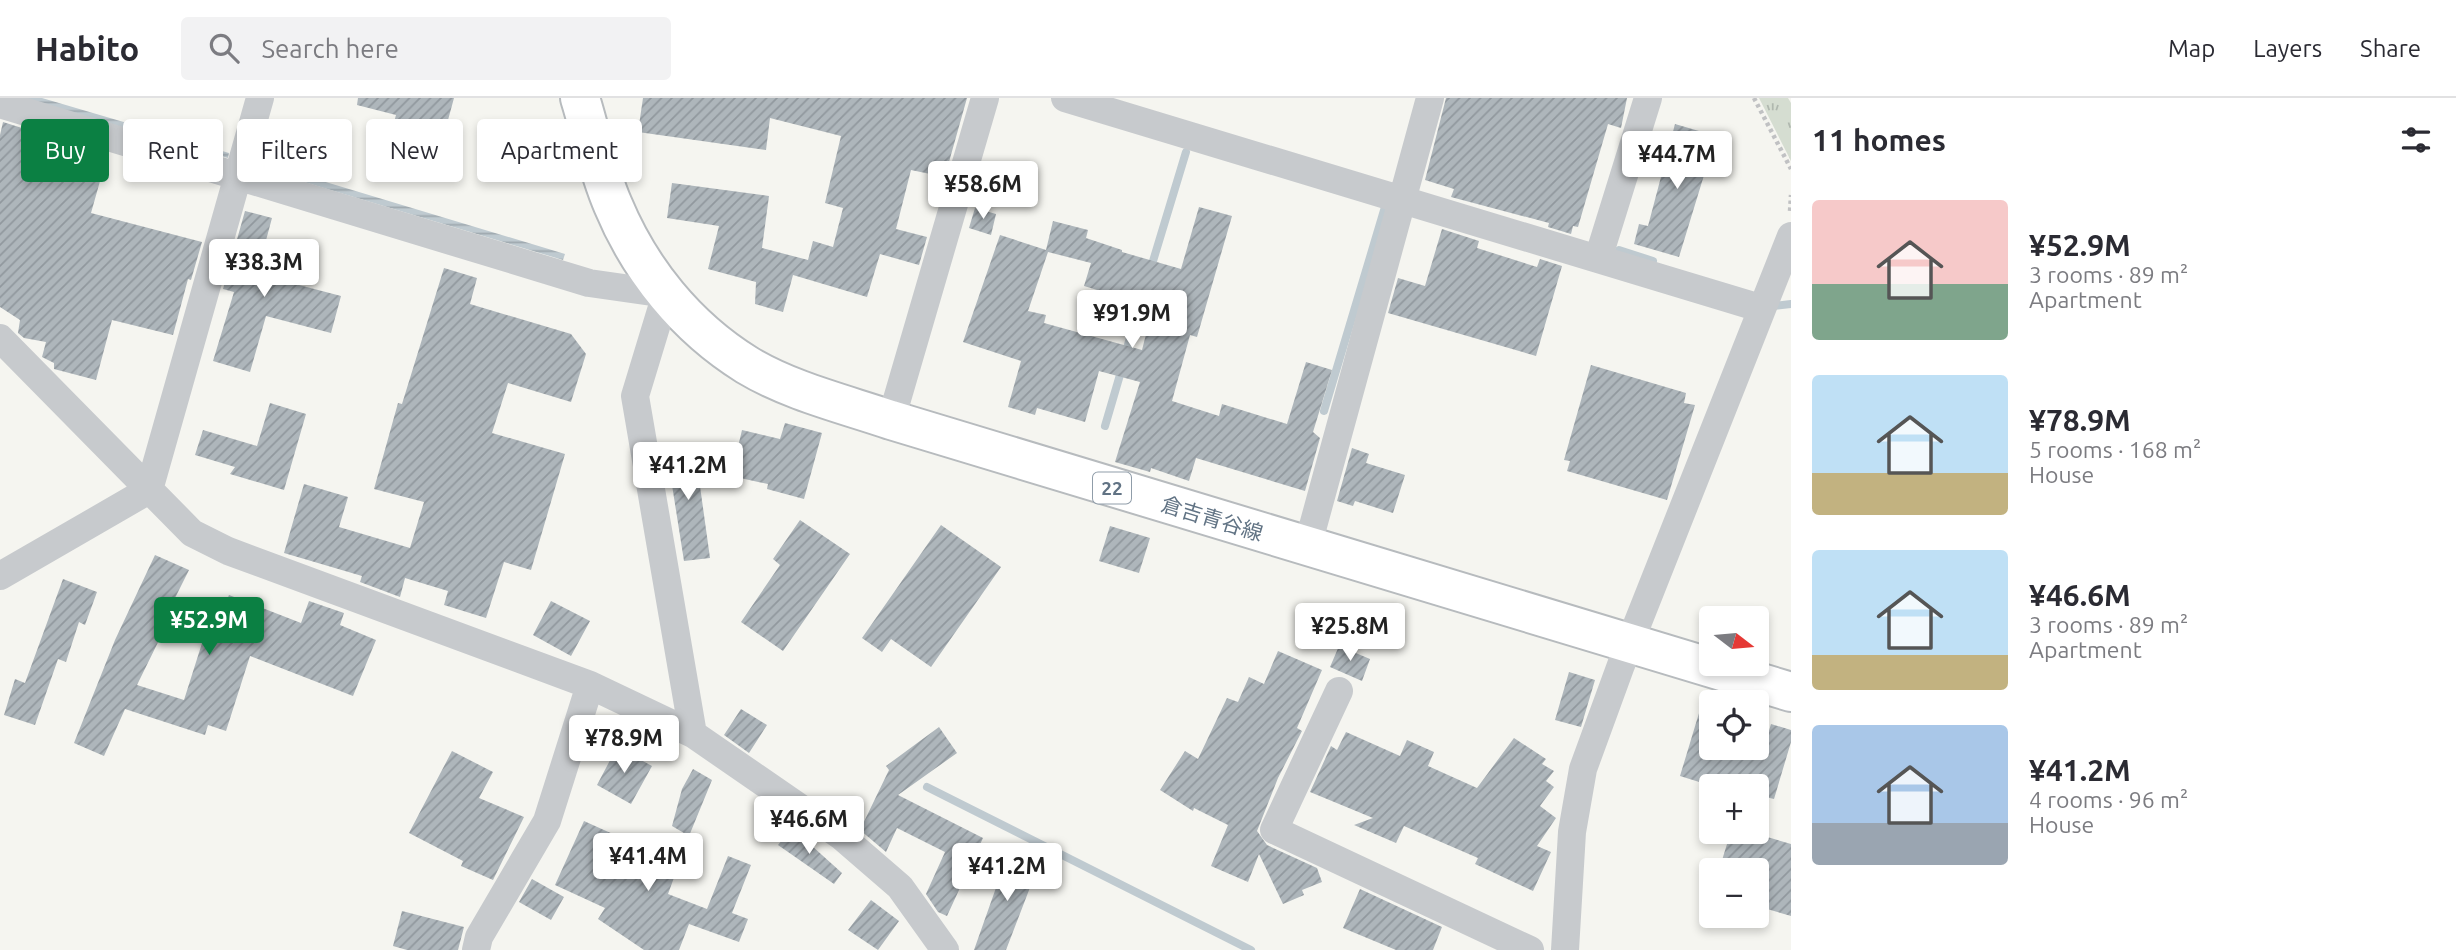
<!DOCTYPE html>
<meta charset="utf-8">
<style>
body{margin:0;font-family:Ubuntu,"Noto Sans JP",sans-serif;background:#f2f2f3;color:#2b2b33;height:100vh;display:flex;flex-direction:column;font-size:26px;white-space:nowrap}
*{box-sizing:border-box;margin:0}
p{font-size:23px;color:#7c7c81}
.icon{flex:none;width:38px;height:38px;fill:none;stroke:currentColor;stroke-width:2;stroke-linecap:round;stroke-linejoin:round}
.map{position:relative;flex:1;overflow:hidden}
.side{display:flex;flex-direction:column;background:#fff;width:665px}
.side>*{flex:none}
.guide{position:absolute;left:21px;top:21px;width:665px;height:63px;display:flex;gap:14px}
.needle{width:46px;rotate:106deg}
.tools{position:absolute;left:1699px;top:508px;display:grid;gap:14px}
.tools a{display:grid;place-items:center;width:70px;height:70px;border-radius:7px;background:#fff;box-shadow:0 4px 10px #0003;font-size:35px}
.price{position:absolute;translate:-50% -60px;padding:0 16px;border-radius:7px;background:#fff;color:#222;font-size:23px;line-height:46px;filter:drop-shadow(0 2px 4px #0008)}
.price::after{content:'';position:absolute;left:50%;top:42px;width:21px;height:16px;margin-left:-10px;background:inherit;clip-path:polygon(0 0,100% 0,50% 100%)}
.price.current{background:#0b8043;color:#fff}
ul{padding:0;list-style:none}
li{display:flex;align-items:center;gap:21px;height:175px;padding:0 21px}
li span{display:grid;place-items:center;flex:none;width:196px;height:140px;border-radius:7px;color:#555}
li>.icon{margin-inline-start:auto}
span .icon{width:84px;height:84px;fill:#fffc;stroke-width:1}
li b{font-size:30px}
h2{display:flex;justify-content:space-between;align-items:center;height:84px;padding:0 21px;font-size:30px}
.pill{padding:0 24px;border-radius:7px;background:#fff;box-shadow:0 4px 10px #0003;font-size:24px;line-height:63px}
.pill.current{background:#0b8043;color:#fff}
header{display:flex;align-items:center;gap:42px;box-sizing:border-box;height:98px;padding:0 35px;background:#fff;border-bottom:2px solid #e1e1e2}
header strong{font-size:33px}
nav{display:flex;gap:38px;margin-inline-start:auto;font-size:24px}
.search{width:490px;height:63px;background:#f2f2f3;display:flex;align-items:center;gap:18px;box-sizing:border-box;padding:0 24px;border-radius:7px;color:#7c7c81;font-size:26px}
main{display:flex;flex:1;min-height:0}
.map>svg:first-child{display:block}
.grass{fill:url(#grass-tufts)}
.water{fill:url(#water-rules)}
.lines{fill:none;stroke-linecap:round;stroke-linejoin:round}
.stream{stroke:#bfcad0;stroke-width:8}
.building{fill:url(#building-hatch);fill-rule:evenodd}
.primary-casing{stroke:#b7bbbe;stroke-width:42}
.path{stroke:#c0c1c3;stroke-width:4.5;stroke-dasharray:3.5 3.5;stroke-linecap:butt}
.minor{stroke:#c7cacd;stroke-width:28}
.primary{stroke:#fff;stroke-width:38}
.labels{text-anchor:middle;stroke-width:7;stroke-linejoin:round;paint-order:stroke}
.shield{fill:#fff;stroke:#909da9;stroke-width:2}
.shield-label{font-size:19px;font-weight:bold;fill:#617384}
.street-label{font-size:21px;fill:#617384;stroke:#fff}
</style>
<header>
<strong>Habito</strong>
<div class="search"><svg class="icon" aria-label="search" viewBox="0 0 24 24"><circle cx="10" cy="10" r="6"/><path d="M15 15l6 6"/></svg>Search here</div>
<nav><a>Map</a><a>Layers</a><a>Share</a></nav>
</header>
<main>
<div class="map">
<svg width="1791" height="852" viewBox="0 0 1791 852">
<defs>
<pattern id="grass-tufts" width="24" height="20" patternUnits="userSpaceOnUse" patternTransform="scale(1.75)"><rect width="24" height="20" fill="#d5ddd1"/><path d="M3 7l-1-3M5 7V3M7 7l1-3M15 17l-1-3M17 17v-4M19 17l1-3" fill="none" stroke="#b0b8af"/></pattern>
<pattern id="water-rules" width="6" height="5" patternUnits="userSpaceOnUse" patternTransform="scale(1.75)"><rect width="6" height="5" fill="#bfcad0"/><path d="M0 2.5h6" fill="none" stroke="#9fa8ae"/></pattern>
<pattern id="building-hatch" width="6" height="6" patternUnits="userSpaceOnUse" patternTransform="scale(1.75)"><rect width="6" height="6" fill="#aeb6bb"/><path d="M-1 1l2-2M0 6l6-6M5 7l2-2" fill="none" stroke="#91989e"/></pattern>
</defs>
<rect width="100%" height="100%" fill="#f5f5f0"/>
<path class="grass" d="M1759,0H1788L1791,5V63Z"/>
<path class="water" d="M21,0H42L229,55L228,60Z
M256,63L565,156L563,162L254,69Z"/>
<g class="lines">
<path class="stream" d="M1619,152L1653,163
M1150,173L1186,54
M1773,208L1791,206
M1125,257L1143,196
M1324,313L1385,109
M1105,328L1122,270
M927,689L1251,852"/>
</g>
<path class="building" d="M358,0H454L432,81L382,68L396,17L357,7Z
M643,0H967L947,71L937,68L935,77L911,72L896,131L927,139L919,167L880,156L867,199L793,177L783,214L755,206L756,184L708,171L719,128L667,120L672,85L769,98L762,150L808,162L813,143L833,149L843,110L825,105L841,38L770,20L766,52L638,34Z
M1446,0H1627L1621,30L1608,26L1578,129L1573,128L1571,136L1548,129L1549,125L1451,99L1454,91L1425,82Z
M3,24L63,43L59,58L104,69L91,115L202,144L191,182L188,181L173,237L112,222L96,282L54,271V265L42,259L46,244L24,240L18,235L20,222L0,209V37Z
M1675,26L1716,38L1679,159L1634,146L1639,126L1648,128Z
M1199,109L1232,118L1197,239L1190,237L1172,303L1219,318L1222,306L1287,326L1306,264L1332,272L1313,334L1320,340L1305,393L1196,360L1189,383L1151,370L1150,374L1115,364L1140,284L1099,273L1085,324L1037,310L1035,317L1008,309L1021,263L963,244L1000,137L1046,152L1053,123L1088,132L1086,140L1122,152V154L1181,171ZM1048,154L1091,165L1084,188L1153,209L1142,252L1044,225L1046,217L1028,213Z
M975,110L996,116L991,137L969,130Z
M245,113L272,120L257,176L341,198L331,235L266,218L250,274L213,263L234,194L223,191Z
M1442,131L1479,143L1477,150L1537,169L1540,161L1562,168L1536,258L1388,215L1398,180L1425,188Z
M444,170L477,180L470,206L571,236L586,256L571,304L508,285L492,335L565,356L531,472L504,464L486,520L444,507L448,493L405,480L400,499L360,484L362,478L284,455L304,386L348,399L339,429L410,450L424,404L374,391L398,305L402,306Z
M1591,267L1686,295L1684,305L1695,307L1667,402L1567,373L1570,363L1564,362Z
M270,305L306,316L284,392L230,376L235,369L195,357L203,332L257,348Z
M785,325L822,335L804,401L767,391L768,386L731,378L742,332L780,341Z
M694,345L710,460L684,463L666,349Z
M1352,350L1369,356L1366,365L1405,377L1393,415L1355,403L1353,408L1337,403Z
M800,422L850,456L783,553L741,524L780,467L773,461Z
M941,427L1001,469L931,569L891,541L882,554L862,540Z
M1110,428L1150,440L1139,475L1099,463Z
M155,457L189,472L175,500L221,517L229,497L301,525L309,503L344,515L340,527L376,542L353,598L250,558L226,633L208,627L205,637L125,611L104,658L74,645L115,542ZM166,528L203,542L184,602L137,587Z
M63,481L97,494L85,527L79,524L66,564L58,561L35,627L4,617L15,581L25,585Z
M551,503L590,523L571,558L533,537Z
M1339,548L1370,561L1362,583L1330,569Z
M1278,553L1322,572L1297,630L1302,633L1278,680L1257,733L1267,747L1317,770L1322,784L1302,792L1304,797L1283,806L1259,756L1248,784L1211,768L1228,727L1194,710L1193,713L1160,692L1185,653L1198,661L1227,600L1238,604L1249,579L1264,586Z
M1569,574L1595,582L1581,629L1555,622Z
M1706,592L1712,593V649H1764L1771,626L1791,632V644L1774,701L1757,697V688H1712L1680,678Z
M741,611L767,627L749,655L724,637Z
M939,629L957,655L898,697L983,740L947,818L938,814L926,796L945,754L897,730L886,754L860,732L889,672L886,668Z
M1346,634L1400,658L1407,642L1434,654L1428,668L1477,690L1514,640L1546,661L1542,666L1554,673L1546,683L1554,689L1540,708L1556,720L1537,748L1551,754L1533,793L1475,766L1478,760L1404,728L1396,745L1354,727L1373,720L1310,694L1331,648L1337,652Z
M617,649L652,668L631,706L597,687Z
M452,653L493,674L479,700L524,719L493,782L461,768L463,763L409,735Z
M693,671L712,682L689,738L672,728L682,691Z
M584,723L615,737L611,745L657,768L661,757L679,766L668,796L707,811L728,758L751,767L732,815L748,821L739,844L689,826L679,852H644L598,821L605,810L555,787Z
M792,730L842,775L834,786L778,747Z
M1731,733H1765L1764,738L1791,746V818L1757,808V772H1719Z
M1009,753L1039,766L1006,852H974Z
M532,781L564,799L551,822L519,804Z
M1360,791L1442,829L1433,852H1396L1343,830Z
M871,802L899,823L878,852L848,832Z
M402,813L464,829L458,852H407L393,848Z"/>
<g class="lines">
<defs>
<path id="primary" d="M580,0C591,35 598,73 613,107C640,172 686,229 747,267C790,293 844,306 891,322L1791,594"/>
</defs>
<use href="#primary" class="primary-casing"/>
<path class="path" d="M1754,0L1791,71
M1790,113L1791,97"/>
<path class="minor" d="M1065,0L1760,210
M0,6L589,185L666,196L635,298L693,636
M1598,161L1648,0
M0,240L192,435L228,453L590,587L693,636L841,738L900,789L945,852
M891,322L985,0
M1307,450L1430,0
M0,478L149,392L260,0
M1339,593L1274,732L1530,852
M476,852L479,839L547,723L590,587
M1565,852L1572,734L1583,671L1621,567L1791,138"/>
<use href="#primary" class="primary"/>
</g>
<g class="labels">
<rect class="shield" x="1093" y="374.5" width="38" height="31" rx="5"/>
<g class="shield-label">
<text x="1112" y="397">22</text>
</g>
<g class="street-label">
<text transform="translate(1212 421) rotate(17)" y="7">倉吉青谷線</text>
</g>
</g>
</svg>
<div class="tools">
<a><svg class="needle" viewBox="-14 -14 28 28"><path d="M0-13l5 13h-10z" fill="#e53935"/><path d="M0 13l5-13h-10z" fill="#7c7c81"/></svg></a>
<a><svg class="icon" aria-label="locate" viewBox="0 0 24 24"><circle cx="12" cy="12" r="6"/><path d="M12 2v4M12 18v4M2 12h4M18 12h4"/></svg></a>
<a>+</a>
<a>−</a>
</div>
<b class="price" style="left:1677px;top:93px">¥44.7M</b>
<b class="price" style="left:983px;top:123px">¥58.6M</b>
<b class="price" style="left:264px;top:201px">¥38.3M</b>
<b class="price" style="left:1132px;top:252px">¥91.9M</b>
<b class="price" style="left:688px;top:404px">¥41.2M</b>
<b class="price current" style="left:209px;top:559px">¥52.9M</b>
<b class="price" style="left:1350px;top:565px">¥25.8M</b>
<b class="price" style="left:624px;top:677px">¥78.9M</b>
<b class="price" style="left:809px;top:758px">¥46.6M</b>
<b class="price" style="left:648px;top:795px">¥41.4M</b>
<b class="price" style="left:1007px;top:805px">¥41.2M</b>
<div class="guide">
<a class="pill current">Buy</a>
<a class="pill">Rent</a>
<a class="pill">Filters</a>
<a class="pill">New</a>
<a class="pill">Apartment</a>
</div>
</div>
<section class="side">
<h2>11 homes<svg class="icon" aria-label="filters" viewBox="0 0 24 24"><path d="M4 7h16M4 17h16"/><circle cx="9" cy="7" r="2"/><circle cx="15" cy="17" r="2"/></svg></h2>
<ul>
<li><span style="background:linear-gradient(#f6c9c9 60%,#7fa58c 0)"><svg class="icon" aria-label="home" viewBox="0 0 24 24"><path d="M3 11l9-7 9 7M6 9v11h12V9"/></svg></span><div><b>¥52.9M</b><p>3 rooms · 89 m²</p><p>Apartment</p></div></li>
<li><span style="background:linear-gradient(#bfe0f5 70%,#c2b280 0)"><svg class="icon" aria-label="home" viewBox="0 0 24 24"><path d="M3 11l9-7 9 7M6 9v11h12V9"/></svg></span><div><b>¥78.9M</b><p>5 rooms · 168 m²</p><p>House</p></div></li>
<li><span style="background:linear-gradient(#bfe0f5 75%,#c2b280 0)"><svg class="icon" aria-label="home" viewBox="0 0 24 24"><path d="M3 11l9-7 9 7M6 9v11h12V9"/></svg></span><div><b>¥46.6M</b><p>3 rooms · 89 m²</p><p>Apartment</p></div></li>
<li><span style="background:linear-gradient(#a9c7e8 70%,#9aa5b1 0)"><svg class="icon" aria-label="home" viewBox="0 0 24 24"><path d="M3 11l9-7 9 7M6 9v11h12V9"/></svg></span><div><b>¥41.2M</b><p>4 rooms · 96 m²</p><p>House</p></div></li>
</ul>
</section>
</main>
